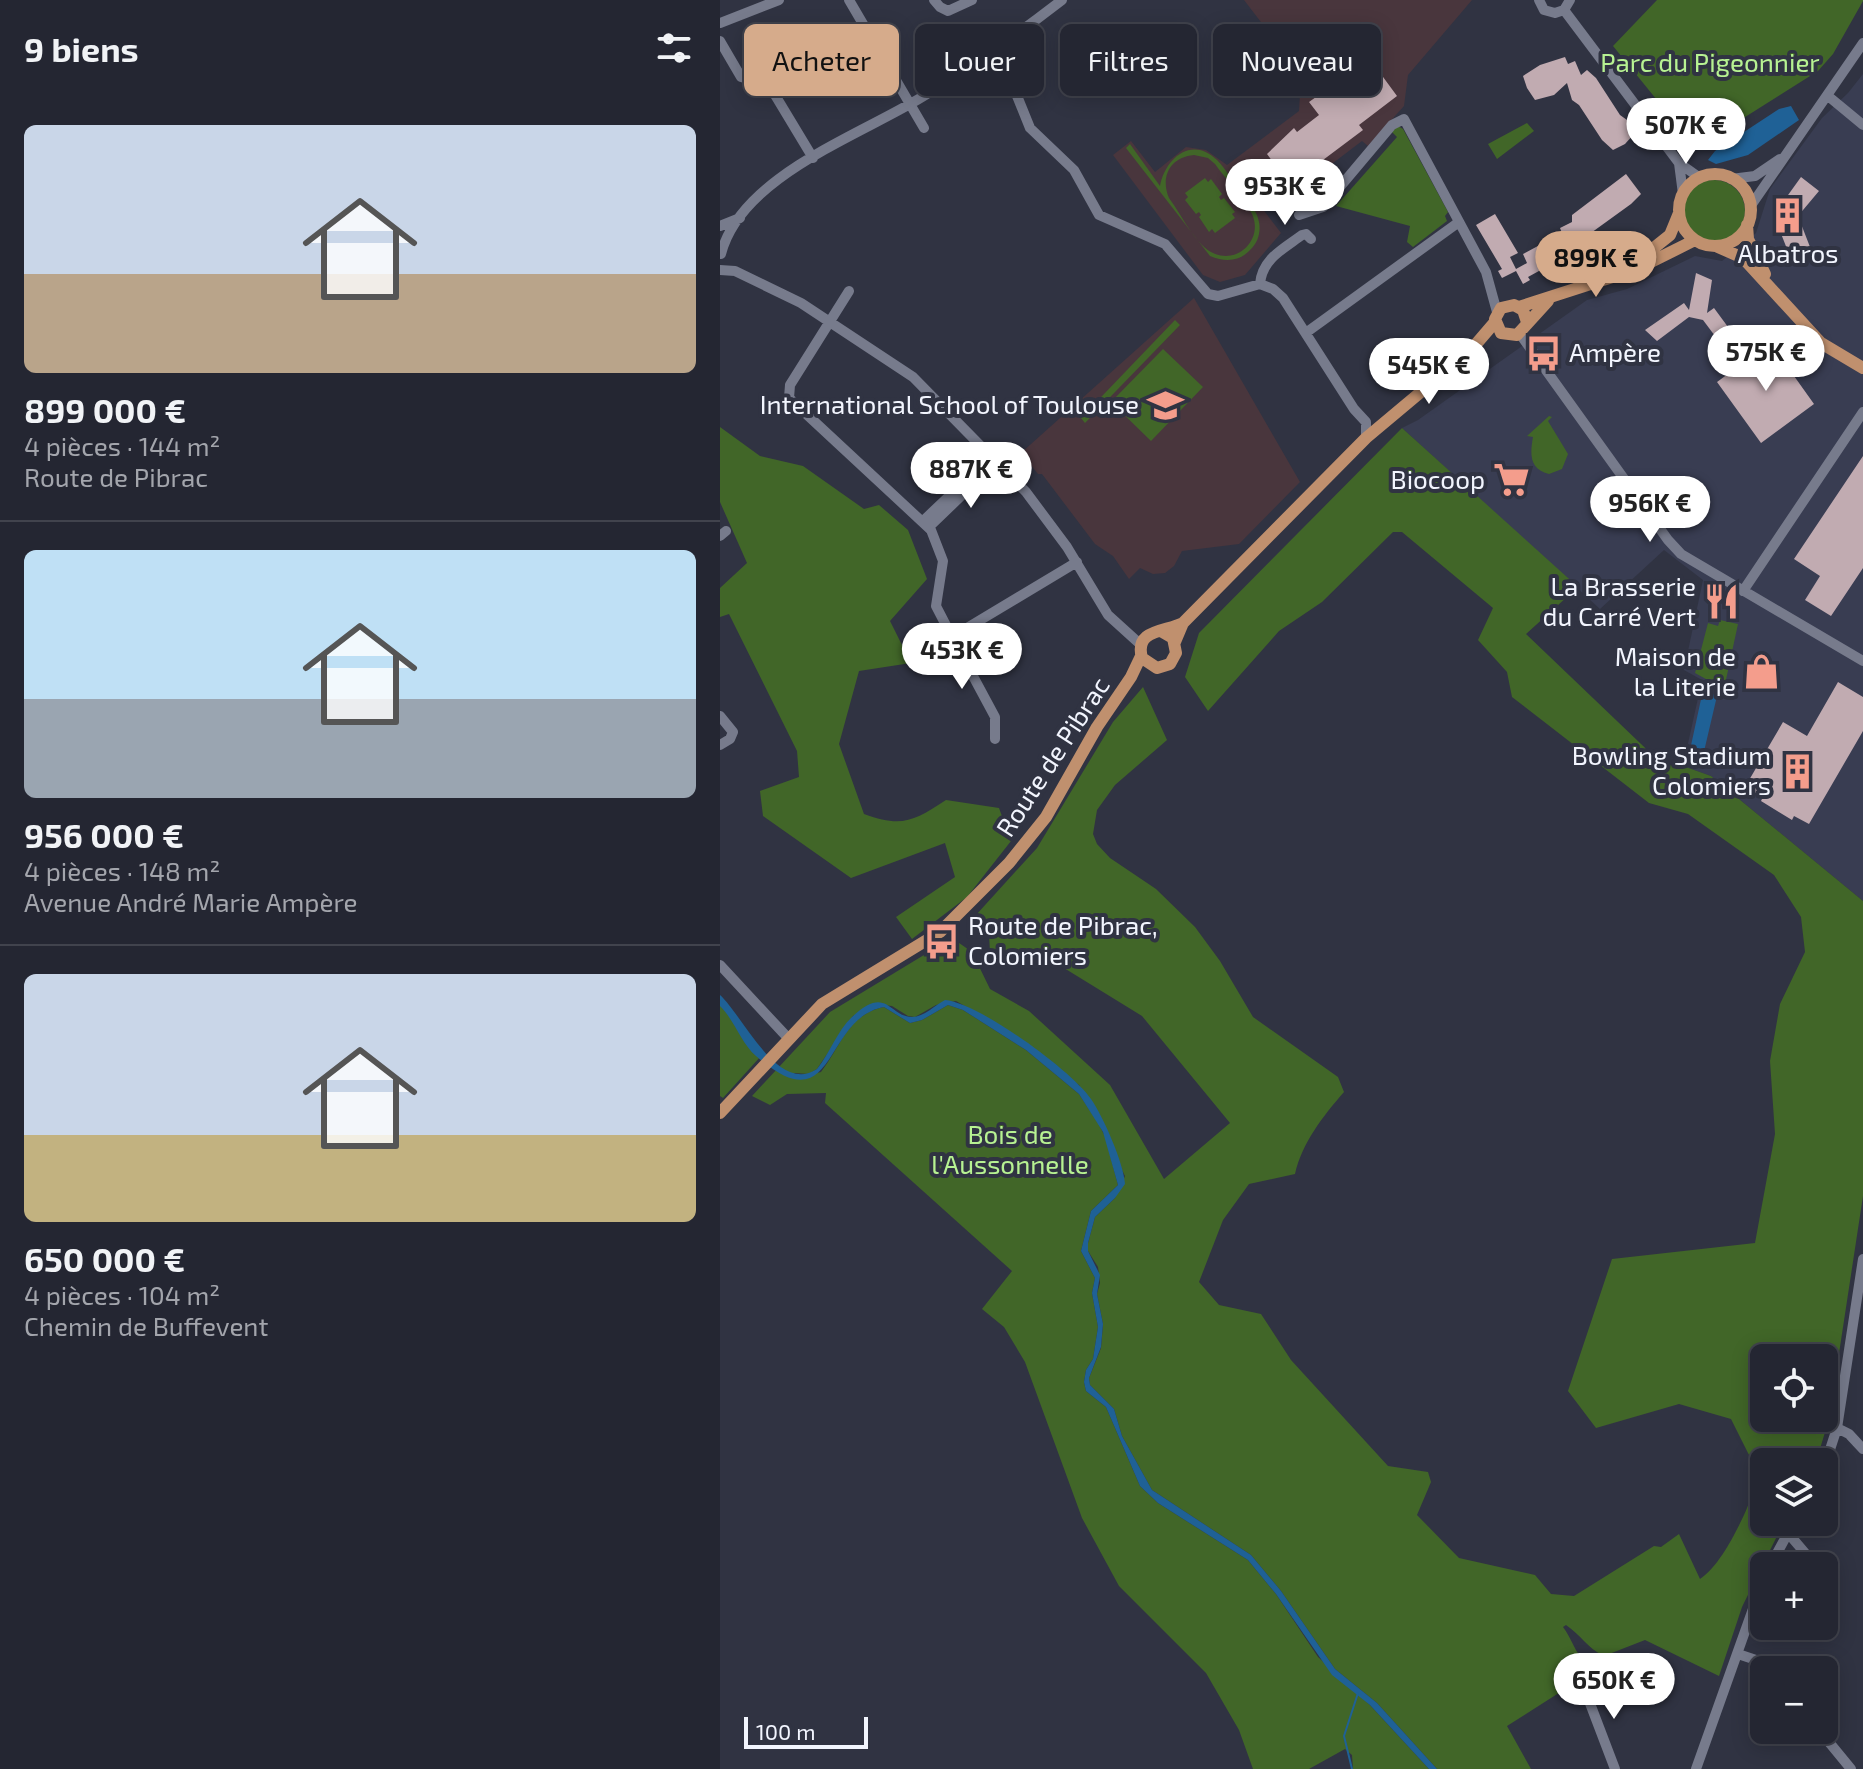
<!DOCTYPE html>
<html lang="fr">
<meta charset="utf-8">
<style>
body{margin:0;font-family:"Exo 2",sans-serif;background:#2c2e3a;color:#f1f3f6;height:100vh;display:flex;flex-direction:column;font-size:30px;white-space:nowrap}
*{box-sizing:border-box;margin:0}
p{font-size:26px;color:#a3a5ac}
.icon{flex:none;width:44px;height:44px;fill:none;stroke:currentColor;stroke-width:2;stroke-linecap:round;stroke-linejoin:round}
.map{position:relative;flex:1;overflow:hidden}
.side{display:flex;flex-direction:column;background:#242632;width:720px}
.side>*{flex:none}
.banner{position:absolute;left:24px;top:24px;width:760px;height:72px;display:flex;gap:16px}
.buttons{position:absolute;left:1030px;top:1344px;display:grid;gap:16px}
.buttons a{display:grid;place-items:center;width:88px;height:88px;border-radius:12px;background:#242632;box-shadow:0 4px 20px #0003,0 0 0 2px #41434d;font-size:40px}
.scale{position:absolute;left:24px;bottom:20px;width:124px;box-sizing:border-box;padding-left:8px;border:4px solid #f2f5fe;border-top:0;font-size:22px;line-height:28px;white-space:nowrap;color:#f2f5fe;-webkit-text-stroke:6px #303342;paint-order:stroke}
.price{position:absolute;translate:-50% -68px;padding:0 18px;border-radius:28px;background:#fff;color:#222;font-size:26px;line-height:52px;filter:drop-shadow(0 2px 4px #0008)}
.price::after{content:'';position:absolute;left:50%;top:48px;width:24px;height:18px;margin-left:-12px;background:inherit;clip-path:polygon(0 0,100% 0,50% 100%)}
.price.on{background:#d6ab8b;color:#111}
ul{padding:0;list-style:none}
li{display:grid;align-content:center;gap:16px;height:424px;padding:0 24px}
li+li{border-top:2px solid #41434d}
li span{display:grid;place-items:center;height:248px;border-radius:12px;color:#555}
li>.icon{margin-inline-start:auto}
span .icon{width:144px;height:144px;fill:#fffc;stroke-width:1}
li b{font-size:34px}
h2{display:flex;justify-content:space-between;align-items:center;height:96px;padding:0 24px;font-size:34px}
.tag{padding:0 28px;border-radius:12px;background:#242632;box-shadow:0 4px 20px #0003,0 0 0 2px #41434d;font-size:28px;line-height:72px}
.tag.on{background:#d6ab8b;color:#111}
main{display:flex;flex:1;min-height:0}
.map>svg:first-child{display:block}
.built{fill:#393d52}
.education{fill:#49363d}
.green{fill:#416628;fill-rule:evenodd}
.water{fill:#1f6196}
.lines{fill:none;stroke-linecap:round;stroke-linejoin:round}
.stream{stroke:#1f6196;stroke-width:2}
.building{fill:#c1abb1}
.minor{stroke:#777b8c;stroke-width:10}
.major{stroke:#c0906e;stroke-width:12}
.labels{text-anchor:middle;stroke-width:8;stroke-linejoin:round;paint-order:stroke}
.park-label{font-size:26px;fill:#b7f292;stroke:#303342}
.poi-label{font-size:26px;fill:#f2f5fe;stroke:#303342;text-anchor:end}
.street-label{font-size:26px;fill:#f2f5fe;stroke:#303342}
</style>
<main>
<section class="side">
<h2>9 biens<svg class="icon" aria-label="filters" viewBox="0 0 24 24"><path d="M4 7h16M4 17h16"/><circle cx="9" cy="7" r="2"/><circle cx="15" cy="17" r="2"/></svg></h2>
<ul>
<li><span style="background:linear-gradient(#c9d6e8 60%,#b9a48a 0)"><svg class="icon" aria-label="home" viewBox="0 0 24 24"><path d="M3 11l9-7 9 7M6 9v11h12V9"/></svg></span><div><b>899 000 €</b><p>4 pièces · 144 m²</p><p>Route de Pibrac</p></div></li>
<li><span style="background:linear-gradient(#bfe0f5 60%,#9aa5b1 0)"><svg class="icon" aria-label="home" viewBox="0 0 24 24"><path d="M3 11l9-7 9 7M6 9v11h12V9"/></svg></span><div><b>956 000 €</b><p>4 pièces · 148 m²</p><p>Avenue André Marie Ampère</p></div></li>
<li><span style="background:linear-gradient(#c9d6e8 65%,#c2b280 0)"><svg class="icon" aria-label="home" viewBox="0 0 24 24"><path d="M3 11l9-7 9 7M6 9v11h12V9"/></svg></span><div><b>650 000 €</b><p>4 pièces · 104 m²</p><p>Chemin de Buffevent</p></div></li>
</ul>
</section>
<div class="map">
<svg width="1143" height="1769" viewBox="0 0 1143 1769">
<rect width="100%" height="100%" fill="#303342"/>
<path class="built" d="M1143,74V901L991,776L963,766L982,680L964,670L983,580L944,550L880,609L682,428L698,420L867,300L907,289L975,256L1002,261L1036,233L1050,189L1102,118L1128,93Z"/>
<path class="education" d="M524,0H752L688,75L684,106L648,146L642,141L567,198L559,189L539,204L561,233L525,275L500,282L483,275L393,155L411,141L435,172L466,147L486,150L507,165L579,111L580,94L590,86Z
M474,298L580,482L519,544L462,551L454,566L445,573L433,574L420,568L409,579L393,556L375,544L322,474H318L301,453Z"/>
<path class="green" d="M937,0H1143V1L1113,54L1098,71L976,148L893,46Z
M807,123L814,131L777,159L768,144Z
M678,126L683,129L728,212L725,216L727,221L693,247L687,242L690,226L616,206L677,137L672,132Z
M410,144L440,186C445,159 471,135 497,160C506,169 512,181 520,190C527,200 537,210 539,222C541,232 538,243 530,250C519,262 505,262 490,256L406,148ZM474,155L488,158L495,164C506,180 523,196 532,214C544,240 516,266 491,252C474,242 461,214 449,198C440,177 450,157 474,155Z
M485,178L488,182L491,179L502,194L499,197L501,200L504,198L515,212L512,214L515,218L495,233L492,229L489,232L479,217L481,215L479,212L476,214L465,200L468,197L465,193Z
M963 211a31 31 0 1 1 62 0a31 31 0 1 1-62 0Z
M455,320L460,325L365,423L361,418Z
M443,349L483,387L431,441L391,402Z
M829,416L832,417L828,421L848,454L842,469L829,474C809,469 810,454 813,437L807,436Z
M0,427L40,456L83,466L144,509L159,505L188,530L207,579L170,621L191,663L139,671L119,744L144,814C182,828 194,821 226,800L279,808L291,841L247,897L192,939L176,917L235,877L225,843L131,878L43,816L40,791L79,777L77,751L9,614L0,617V588L27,563L0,502Z
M682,428L858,587L806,634L943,765L963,766L991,776L1143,901V1196L1109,1419L1096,1462H1044V1522H1064L1022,1607L999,1676L925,1640L884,1656C867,1648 861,1635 846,1625L843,1627C852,1639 855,1653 866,1663L856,1682L787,1726L811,1769H717L657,1703L615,1669L561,1591L531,1555L432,1490L402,1436L394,1409L370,1385L369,1378L381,1348L383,1324L377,1294L380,1283L378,1267L368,1251V1243L375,1217L395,1198L405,1176L359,1085L285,1029L236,1001L216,1005L195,1017L188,1016L172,1006L153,1004L133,1016L97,1069L89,1074L74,1073L75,1078L101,1072C121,1046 128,1014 164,1007L190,1023L202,1020L228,1005L243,1010L306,1050L359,1094L384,1132L398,1185L371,1211L361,1251L375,1278L372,1293L378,1327L373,1359L366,1370L364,1382L366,1391L386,1407L420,1486L438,1503L528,1560L556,1594L598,1657L650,1705L709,1769H633L632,1755L625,1749L589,1769H533L519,1730L486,1673L399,1586L362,1518L305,1362L284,1327L262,1309L292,1271L105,1103L106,1093L67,1094L50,1105L32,1096L110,1012L232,938L252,952L270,989L309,1011L390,1085L444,1179L510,1123L422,1016L344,968L300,955L270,952L269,935L256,915L317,848L393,722L423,687L447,740L395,785L377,810L373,834L377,844L390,858L436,889L475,927L500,961L533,1017L618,1077L624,1092C603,1116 582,1143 575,1174L529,1184L503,1220L479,1282L499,1305L541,1314L571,1360L668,1466L708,1472L711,1482L697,1515L739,1558L815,1575L831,1594L854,1596L934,1546L941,1547L959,1534L980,1579C999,1566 1014,1536 1024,1515C1030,1503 1031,1490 1042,1481L1011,1419L959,1404L876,1428L848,1391L892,1259L1035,1243L1055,1134L1050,1061L1060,1004L1085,952L1081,917L1054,875L968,814L929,803L792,697L787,672L758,640L773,608L682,532H673L602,602L559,631L488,711L465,677L479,633ZM1044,1358H1104V1418H1044Z
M1000,620L1018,624L1004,689L975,673L988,623L998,626Z
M0,1001L41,1056L3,1098L0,1096Z"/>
<path class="water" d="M1071,106L1079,120L1028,155L996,164L988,160L995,151L1059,109Z
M983,690L997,696L982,760L970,750Z
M0,995C24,1017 58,1095 97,1069C110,1053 117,1031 132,1017C167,984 169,1017 192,1017C204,1017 215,1005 225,1000C259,1003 351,1070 371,1099C383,1116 404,1164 405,1184L395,1198L375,1217L368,1243V1251L380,1275L377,1294L383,1324L381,1347L369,1378L370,1385L394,1409L402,1436L432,1490L531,1555L561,1591L615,1669L657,1703L717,1769H709L650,1705L612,1675L556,1594L528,1560L438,1503L420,1486L386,1407L366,1391L364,1382L366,1370L373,1359L378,1327L372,1293L375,1278L361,1251L371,1211L398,1185L383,1132L359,1094L306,1050L243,1010L228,1005L202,1020L190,1023L164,1007C102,1018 117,1127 36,1056C21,1043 15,1021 0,1006Z"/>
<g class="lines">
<path class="stream" d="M632,1769L624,1736L638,1693"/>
</g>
<path class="building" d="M845,57L848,64L855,61L861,75L867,70L876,78L900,115L907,120L914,134L905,144L893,150L882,140L859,105L852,100L847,83L834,95L815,100L807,88L803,76L820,65Z
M655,66L677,96L639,125L643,130L579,178L582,181L572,188L547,154L574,128L577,132L599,115L589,102L617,82L623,89Z
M906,174L921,194L911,204L846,251L848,255L808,277L810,280L803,284L796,271L782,278L778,271L782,269L756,225L775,214L798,253L790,257L796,269L807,263L803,254L842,233L840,228L852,222V215Z
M1081,177L1099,191L1078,216L1090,247L1069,254L1056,221L1058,209Z
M976,273L992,280L987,313L994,308L1022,346L1007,352L983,320L969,317L937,341L925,330L964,303L969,310Z
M1053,341L1060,350L1057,352L1094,404L1041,443L997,382Z
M1143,456V568L1111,616L1085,600L1100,576L1074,559Z
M1118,682L1143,697V731L1089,824L1074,816L1072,820L1041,801L1043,797L1025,787L1063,722L1087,736Z"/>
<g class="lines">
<path class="minor" d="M129,0L204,128
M214,0L220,7L228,11L252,0
M819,0L824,10L835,13L844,10L850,0
M844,10L959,163L980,178
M0,23L59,0
M0,41L21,77L46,84L52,90L93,158
M271,53L293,86L310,128L354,170L379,215L445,244L488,294L498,296L540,284L553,289L563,298L634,409L646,422V438
M1108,96L1143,125
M959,163L963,194
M1011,179L1035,176L1060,159
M1030,207L1143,43
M579,215L603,207L672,125L684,119L766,272L777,312
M0,226L20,218
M1,254C21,175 144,134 207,94C254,66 298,34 342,0
M0,270L15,271L81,303L193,377L306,492L347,547L388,615L420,644
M540,284C542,259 563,249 582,235L586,234L591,239
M129,291L70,385L69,398L211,530L223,561L216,606L232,637L357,562
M587,332L739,222
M800,334L948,540L961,554L1143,661
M203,521L263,464L267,450
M209,527L268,470L285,468
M0,536L6,531
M1023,591L1143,412
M232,637L275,717V739
M0,716L13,732L10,739L0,745
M0,965L68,1038
M1117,1428L1129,1434L1143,1449
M1104,1468L1117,1428L1143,1259
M1068,1533L1096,1566
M1050,1566L1074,1522
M1018,1654L1036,1660L1050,1670
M863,1685L895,1769
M1099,1730L1131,1769
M976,1769L1044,1578"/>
<path class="major" d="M959 210a36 36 0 1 1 72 0a36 36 0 1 1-72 0Z
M1027,225L1028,239L1045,274
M998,247L1023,258L1101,343L1143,368
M915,263L950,235L959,213
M799,307L917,269L975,240
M807,322L803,310L794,305L781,308L775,319L781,333L797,335L828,301
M441,631L453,638L456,653L450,664L437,668L422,658C414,629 445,632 463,623
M455,642L463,623L646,438L751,350L775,322
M0,1113L102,1004L220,932L289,863L326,817L377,727L411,677L421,656"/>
</g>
<defs>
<symbol id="building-bare" viewBox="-9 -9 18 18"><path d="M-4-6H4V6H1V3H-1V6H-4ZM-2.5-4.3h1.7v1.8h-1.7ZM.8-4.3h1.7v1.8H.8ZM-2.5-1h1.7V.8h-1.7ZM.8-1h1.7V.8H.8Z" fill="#f49d8c" stroke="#303342" stroke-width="2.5" paint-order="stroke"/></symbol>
<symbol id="bus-bare" viewBox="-9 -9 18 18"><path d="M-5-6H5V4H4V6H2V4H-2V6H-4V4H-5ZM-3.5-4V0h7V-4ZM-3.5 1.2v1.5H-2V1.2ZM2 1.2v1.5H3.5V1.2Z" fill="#f49d8c" stroke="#303342" stroke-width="2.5" paint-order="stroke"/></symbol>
<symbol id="school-bare" viewBox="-9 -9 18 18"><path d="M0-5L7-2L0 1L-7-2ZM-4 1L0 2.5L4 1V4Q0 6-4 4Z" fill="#f49d8c" stroke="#303342" stroke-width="2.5" paint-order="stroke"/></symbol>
<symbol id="supermarket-bare" viewBox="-9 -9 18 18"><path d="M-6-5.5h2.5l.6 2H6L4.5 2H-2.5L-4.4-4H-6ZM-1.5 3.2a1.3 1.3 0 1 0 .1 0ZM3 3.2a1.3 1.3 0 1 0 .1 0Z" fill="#f49d8c" stroke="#303342" stroke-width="2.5" paint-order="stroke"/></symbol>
<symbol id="restaurant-bare" viewBox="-9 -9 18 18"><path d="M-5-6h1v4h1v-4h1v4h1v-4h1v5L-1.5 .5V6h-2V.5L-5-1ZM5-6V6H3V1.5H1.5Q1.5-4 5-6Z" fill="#f49d8c" stroke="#303342" stroke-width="2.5" paint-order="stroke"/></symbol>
<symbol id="shop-bare" viewBox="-9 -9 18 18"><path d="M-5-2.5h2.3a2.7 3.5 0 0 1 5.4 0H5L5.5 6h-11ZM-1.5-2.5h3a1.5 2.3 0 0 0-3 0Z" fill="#f49d8c" stroke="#303342" stroke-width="2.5" paint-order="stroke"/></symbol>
</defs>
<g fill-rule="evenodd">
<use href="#building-bare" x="1042" y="190" width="51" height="51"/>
<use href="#bus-bare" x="798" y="328" width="51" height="51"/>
<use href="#school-bare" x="420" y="380" width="51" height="51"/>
<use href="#supermarket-bare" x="766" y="454" width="51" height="51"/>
<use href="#restaurant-bare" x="976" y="576" width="51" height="51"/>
<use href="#shop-bare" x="1016" y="646" width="51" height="51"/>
<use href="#building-bare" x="1052" y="746" width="51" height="51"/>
<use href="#bus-bare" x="196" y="916" width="51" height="51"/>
</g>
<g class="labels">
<g class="park-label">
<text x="990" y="72">Parc du Pigeonnier</text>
<text x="290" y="1144">Bois de<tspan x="290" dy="30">l'Aussonnelle</tspan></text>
</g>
<g class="poi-label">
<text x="1068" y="263" text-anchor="middle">Albatros</text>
<text x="849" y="362" text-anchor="start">Ampère</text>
<text x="419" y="414">International School of Toulouse</text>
<text x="765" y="489">Biocoop</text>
<text x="976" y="596">La Brasserie<tspan x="976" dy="30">du Carré Vert</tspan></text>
<text x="1016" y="666">Maison de<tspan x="1016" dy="30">la Literie</tspan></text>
<text x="1051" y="765">Bowling Stadium<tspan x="1051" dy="30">Colomiers</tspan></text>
<text x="248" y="935" text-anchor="start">Route de Pibrac,<tspan x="248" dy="30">Colomiers</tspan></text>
</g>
<g class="street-label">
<text transform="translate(333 757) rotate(-57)" y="9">Route de Pibrac</text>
</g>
</g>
</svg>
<div class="buttons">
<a><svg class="icon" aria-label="locate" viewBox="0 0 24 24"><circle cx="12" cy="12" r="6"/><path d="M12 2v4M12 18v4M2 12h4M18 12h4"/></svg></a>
<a><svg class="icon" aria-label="layers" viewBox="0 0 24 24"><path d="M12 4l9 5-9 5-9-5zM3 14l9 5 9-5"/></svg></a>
<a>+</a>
<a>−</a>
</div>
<div class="scale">100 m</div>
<b class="price" style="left:966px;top:166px">507K €</b>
<b class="price" style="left:565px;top:227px">953K €</b>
<b class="price on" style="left:876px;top:299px">899K €</b>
<b class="price" style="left:1046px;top:393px">575K €</b>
<b class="price" style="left:709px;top:406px">545K €</b>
<b class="price" style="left:251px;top:510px">887K €</b>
<b class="price" style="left:930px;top:544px">956K €</b>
<b class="price" style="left:242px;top:691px">453K €</b>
<b class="price" style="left:894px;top:1721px">650K €</b>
<div class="banner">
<a class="tag on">Acheter</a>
<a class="tag">Louer</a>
<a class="tag">Filtres</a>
<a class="tag">Nouveau</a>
</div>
</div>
</main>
